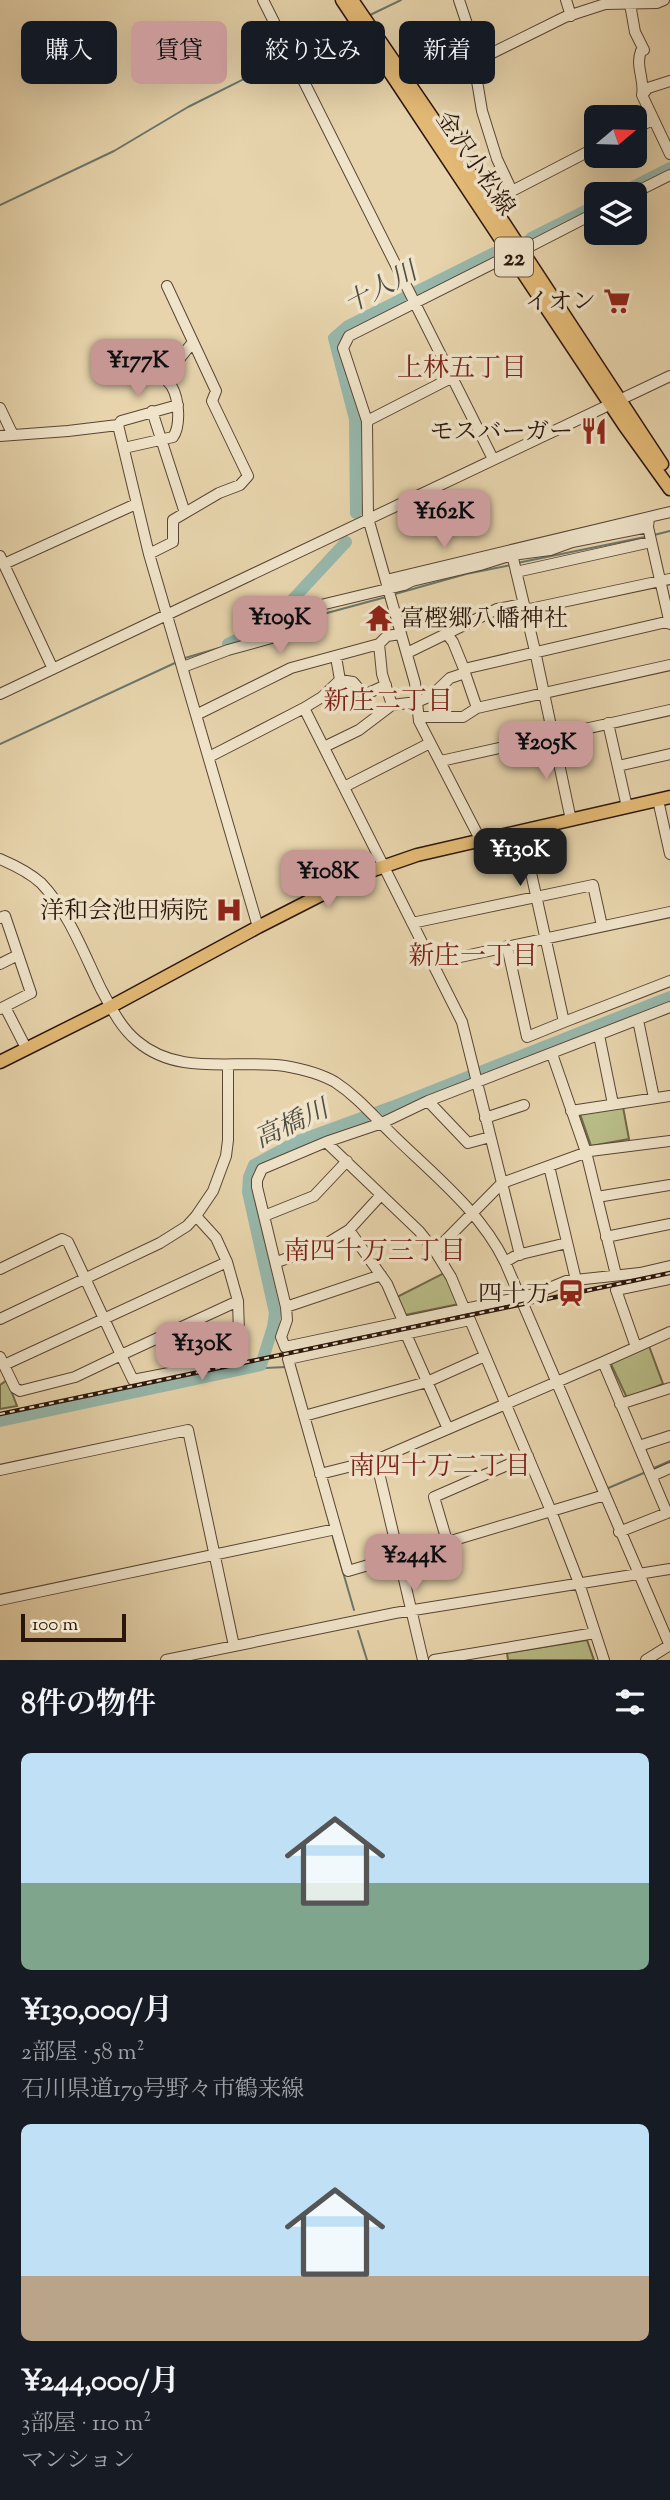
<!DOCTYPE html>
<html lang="ja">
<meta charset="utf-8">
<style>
body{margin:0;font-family:"Sorts Mill Goudy","Noto Serif JP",serif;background:#20242c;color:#f1f3f6;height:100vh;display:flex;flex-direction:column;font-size:26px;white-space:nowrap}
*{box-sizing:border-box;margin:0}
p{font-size:23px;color:#9ea1a6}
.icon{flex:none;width:38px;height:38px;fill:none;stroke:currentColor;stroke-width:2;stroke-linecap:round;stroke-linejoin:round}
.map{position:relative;height:1660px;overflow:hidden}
.details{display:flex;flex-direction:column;background:#171b24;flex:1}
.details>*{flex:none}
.guide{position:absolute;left:21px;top:21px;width:628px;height:63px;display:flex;gap:14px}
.needle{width:46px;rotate:71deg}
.buttons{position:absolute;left:584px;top:105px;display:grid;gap:14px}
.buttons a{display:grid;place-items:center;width:63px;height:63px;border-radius:10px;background:#171b24;box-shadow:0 7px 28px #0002;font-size:35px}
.scale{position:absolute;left:21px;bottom:18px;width:105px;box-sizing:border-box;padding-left:7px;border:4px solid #2a150c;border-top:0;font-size:19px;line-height:24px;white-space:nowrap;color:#2a150c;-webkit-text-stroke:5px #efe3c9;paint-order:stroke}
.price{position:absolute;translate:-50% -60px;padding:0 16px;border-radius:14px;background:#c59692;color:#111;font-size:23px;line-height:46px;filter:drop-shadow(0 2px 4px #0008)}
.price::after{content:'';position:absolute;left:50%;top:42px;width:21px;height:16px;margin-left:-10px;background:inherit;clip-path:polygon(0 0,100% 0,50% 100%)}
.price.selected{background:#222;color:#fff}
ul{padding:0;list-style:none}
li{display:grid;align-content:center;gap:14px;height:371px;padding:0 21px}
li span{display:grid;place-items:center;height:217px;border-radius:10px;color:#555}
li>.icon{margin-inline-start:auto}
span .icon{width:126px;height:126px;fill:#fffc;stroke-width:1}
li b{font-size:30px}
h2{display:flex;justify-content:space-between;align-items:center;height:84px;padding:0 21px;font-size:30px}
.pill{padding:0 24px;border-radius:10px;background:#171b24;box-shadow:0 7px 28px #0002;font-size:24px;line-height:63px}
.pill.selected{background:#c59692;color:#111}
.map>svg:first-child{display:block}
.green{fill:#b8bc87;stroke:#71684a;stroke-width:2}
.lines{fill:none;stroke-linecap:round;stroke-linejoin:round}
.stream{stroke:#6b776c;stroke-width:2}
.river{stroke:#97b8ac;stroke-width:12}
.minor-casing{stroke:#594534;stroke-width:12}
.major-casing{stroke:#2a150c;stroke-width:15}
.minor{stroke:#efe3c9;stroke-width:10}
.major{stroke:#e4ba76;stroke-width:12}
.rail-casing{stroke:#2a150c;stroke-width:4.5}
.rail{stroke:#efe3c9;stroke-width:2;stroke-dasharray:5;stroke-linecap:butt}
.labels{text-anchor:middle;stroke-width:7;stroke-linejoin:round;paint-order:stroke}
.shield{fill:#efe3c9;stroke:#655345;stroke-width:2}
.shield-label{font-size:23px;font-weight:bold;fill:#2a150c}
.street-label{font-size:24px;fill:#2a150c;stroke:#efe3c9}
.poi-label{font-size:24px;fill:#2a150c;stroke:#efe3c9;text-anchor:end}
.water-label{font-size:26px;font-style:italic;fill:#504e44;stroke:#efe3c9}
.neighbourhood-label{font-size:26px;fill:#7a1f14;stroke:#efe3c9}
</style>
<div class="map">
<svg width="670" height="1660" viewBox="0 0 670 1660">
<rect width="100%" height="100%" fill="#e7d4ac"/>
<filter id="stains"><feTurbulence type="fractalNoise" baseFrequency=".00286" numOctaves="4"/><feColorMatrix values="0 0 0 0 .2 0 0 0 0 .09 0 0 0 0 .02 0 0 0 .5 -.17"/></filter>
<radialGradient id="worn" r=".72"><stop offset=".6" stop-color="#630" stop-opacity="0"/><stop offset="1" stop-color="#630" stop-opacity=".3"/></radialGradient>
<path class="green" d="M623,1107L629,1139L591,1146L580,1114Z
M444,1273L459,1304L405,1315L397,1297Z
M649,1346L663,1384L627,1398L610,1362Z
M7,1380L17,1406L0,1409V1385Z
M587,1640L594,1660H508L507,1653Z"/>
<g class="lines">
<path class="stream" d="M368,16L401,0
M293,54L351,25
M0,205L114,151L188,107L288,57
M654,535L670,531
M517,563L645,537
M395,594L466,574L511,565
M265,635L279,626L386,597
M185,658L236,643
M0,744L177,662
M261,1365L265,1368L286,1367
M654,1468L670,1461
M606,1489L646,1472
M583,1497L601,1491
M324,1503L330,1525
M332,1534L354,1610
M358,1631L367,1660"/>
<path class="river" d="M619,194L670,168
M531,238L597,205
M356,513L355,419L334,338L348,326L494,253
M228,644L269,625L346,542
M0,1421L261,1365L273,1327L275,1313L248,1192L249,1177L254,1165L296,1142L392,1107L670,997"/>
<defs>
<path id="minor" d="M263,0L493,459
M459,0L468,27L482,111L497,159L512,191L508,201L496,211
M566,0L571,16
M630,4L635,32L644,50L641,51C635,66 645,80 642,95L670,154
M474,62L565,17L605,4L657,3L664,0
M642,95L648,88L670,81
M635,129L652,120
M512,191L597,147
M632,194L670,175
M521,251L597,212
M453,377L367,421L368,518L415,683L419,721L481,841
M0,408L13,435
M152,411L185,513
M367,421L343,348L349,336L512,254
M118,425L121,421L178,405
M0,436L68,431L118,425L149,554L258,927
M124,448L173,437C181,426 179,399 172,387C169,382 165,380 162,374L176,363L193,342
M670,512L649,517L648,527L670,624
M511,550L535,651L571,820
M149,554L173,542V520L219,493L240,485L248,476L212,401L216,391L167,286
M0,556L53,669
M4,564L136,504
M516,572L651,542
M386,580L649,517
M300,610L404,585L412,581L480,565L512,555L550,550L572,542L648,527
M525,610L670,579
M446,633L453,642L464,669
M407,653L497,609L523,604
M183,667L228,650L275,637L280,632L289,629
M465,673L477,708
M340,680L353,682L364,695L386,685
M0,694L670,376
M392,705L382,674L379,644L387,636L400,634
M304,708L322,697L340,680L336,657
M198,714L291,668L379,644
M419,717H463L477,708L670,665
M608,723L627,807
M324,747L359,730L392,705L417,702L431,696L450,678L465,673L464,669L670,621
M209,757L304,708L462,1022L502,1183L435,1251L419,1231L326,1142L262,1169L257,1180V1187L286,1307L287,1320L281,1337L285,1347L535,1294L566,1281L640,1273L670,1266
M441,761L670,710
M618,766L670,754
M344,787L430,743
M658,800L670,854
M522,832L564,1022L670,981
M0,859C14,865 29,872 41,883C68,911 84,954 101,989C111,1007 120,1027 137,1041C179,1077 235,1059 285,1066C302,1069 321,1074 335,1082C358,1097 374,1117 394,1136C434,1175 480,1211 505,1262L670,1646
M0,918L5,916L31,993L0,1009
M412,923L593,885L602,926
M507,946L527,1037L564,1022
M432,963L670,912
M0,964L18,955
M5,1007L26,1048
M638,1020L654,1098
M599,1035L613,1104
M552,1054L586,1152L616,1275
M428,1101L468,1143L490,1137
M571,1111L670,1096
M485,1118L524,1105
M326,1142L382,1123L428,1101L670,1007
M549,1166L576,1280
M597,1197L670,1185
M264,1216L314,1196L347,1161
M349,1230L387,1284L403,1321
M606,1237L670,1224
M435,1251L451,1277L464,1308
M520,1255L502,1183L590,1151L670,1141
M277,1262L326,1244L349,1230L381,1195
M505,1262L517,1255L567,1243
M0,1269L62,1239L68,1242L121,1355L238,1301L227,1262L216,1238L196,1216
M286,1307L381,1275
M0,1319L160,1243L187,1226L196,1216L213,1191L226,1156L228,1140V1065
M406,1334L448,1429
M636,1347L616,1290L670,1279
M0,1357L15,1388L20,1391L75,1377L121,1355L133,1380L231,1361L239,1333L238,1301
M603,1362L670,1332
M4,1365L227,1262
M620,1404L670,1388
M304,1416L427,1382L485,1356
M639,1446L670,1436
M0,1470L188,1430L234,1646
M320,1474L376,1460
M652,1476L670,1468
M447,1541L434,1497L528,1456
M0,1600L336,1529
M166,1660L395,1613L670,1569
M423,1660L376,1460L603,1362L667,1513L619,1532
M434,1660L595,1633
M604,1660L579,1583L551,1511L470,1320L288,1359L348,1571C434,1546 519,1521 605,1495
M646,1660L670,1645"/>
<path id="major" d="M342,0L624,425L670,489
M352,0L496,211L662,464
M0,1062L110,1007L258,927L362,874L417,855L670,797"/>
</defs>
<use href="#minor" class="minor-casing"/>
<use href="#major" class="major-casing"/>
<use href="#minor" class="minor"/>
<use href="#major" class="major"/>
<defs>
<path id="rail" d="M0,1414L670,1273"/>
</defs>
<use href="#rail" class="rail-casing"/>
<use href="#rail" class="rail"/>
</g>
<defs>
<symbol id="supermarket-bare" viewBox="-9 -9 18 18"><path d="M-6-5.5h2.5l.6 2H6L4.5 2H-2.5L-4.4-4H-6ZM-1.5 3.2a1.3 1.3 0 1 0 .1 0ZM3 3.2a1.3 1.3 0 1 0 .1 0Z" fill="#8f2418" stroke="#efe3c9" stroke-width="2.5" paint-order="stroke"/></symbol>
<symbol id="restaurant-bare" viewBox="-9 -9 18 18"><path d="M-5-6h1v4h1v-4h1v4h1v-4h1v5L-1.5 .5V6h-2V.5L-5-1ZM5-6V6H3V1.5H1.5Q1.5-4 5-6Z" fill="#8f2418" stroke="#efe3c9" stroke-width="2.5" paint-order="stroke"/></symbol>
<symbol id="temple-bare" viewBox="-9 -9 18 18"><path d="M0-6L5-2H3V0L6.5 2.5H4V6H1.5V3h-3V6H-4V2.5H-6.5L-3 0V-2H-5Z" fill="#8f2418" stroke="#efe3c9" stroke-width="2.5" paint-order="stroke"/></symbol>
<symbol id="hospital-bare" viewBox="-9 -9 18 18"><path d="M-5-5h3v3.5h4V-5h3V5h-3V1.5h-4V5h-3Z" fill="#8f2418" stroke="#efe3c9" stroke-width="2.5" paint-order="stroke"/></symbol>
<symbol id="station-bare" viewBox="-9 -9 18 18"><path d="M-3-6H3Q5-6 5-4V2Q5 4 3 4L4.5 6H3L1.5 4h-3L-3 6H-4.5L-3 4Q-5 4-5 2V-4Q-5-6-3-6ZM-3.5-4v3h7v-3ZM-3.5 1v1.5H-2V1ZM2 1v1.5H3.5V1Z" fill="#8f2418" stroke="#efe3c9" stroke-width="2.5" paint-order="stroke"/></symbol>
</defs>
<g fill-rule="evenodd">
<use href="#supermarket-bare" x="598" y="282" width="38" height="38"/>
<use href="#restaurant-bare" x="575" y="412" width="38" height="38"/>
<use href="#temple-bare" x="360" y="599" width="38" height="38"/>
<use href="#hospital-bare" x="210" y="891" width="38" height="38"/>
<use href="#station-bare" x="552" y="1274" width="38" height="38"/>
</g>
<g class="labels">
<rect class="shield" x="495" y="237.5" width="38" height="39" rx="5"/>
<g class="shield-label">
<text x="514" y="265">22</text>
</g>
<g class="street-label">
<text transform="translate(476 163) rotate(56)" y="8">金沢小松線</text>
</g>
<g class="poi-label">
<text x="596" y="309">イオン</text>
<text x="573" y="439">モスバーガー</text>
<text x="400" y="626" text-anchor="start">富樫郷八幡神社</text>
<text x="208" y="918">洋和会池田病院</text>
<text x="550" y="1301">四十万</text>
</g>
<g class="water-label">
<text transform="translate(380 287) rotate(-28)" y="9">十人川</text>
<text transform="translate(291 1123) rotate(-25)" y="9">高橋川</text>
</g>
<g class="neighbourhood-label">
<text x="462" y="376">上林五丁目</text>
<text x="388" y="709">新庄二丁目</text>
<text x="473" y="964">新庄一丁目</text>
<text x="375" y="1259">南四十万三丁目</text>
<text x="440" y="1474">南四十万二丁目</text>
</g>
</g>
<rect width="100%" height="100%" filter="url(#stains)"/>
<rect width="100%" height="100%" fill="url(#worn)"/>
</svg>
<div class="buttons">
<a><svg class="needle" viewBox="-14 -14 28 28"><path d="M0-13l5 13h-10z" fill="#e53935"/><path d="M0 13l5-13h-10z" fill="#9ea1a6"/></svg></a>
<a><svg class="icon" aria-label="layers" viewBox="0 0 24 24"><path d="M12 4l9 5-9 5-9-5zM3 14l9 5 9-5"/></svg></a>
</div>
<div class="scale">100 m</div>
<b class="price" style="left:138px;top:399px">¥177K</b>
<b class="price" style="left:444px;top:550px">¥162K</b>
<b class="price" style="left:280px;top:656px">¥109K</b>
<b class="price" style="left:546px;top:781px">¥205K</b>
<b class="price selected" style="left:520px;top:888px">¥130K</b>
<b class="price" style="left:328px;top:910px">¥108K</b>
<b class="price" style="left:202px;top:1382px">¥130K</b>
<b class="price" style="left:414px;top:1594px">¥244K</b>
<div class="guide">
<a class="pill">購入</a>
<a class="pill selected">賃貸</a>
<a class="pill">絞り込み</a>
<a class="pill">新着</a>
</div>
</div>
<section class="details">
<h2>8件の物件<svg class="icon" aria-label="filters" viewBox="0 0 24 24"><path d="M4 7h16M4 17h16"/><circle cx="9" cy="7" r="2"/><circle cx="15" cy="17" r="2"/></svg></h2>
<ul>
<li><span style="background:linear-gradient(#bfe0f5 60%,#7fa58c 0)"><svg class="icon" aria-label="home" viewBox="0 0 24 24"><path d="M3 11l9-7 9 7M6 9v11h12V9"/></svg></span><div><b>¥130,000/月</b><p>2部屋 · 58 m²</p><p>石川県道179号野々市鶴来線</p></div></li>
<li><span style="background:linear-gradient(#bfe0f5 70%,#b9a48a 0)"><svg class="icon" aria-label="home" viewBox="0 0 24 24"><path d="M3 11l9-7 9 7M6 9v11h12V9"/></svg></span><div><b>¥244,000/月</b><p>3部屋 · 110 m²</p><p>マンション</p></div></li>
</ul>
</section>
